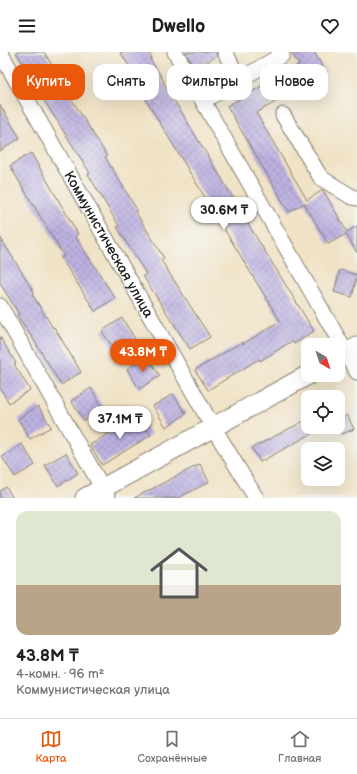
<!DOCTYPE html>
<html lang="ru">
<meta charset="utf-8">
<style>
body{margin:0;font-family:"Balsamiq Sans",sans-serif;background:#f2f2f2;color:#202124;height:100vh;display:flex;flex-direction:column;font-size:15px;white-space:nowrap}
*{box-sizing:border-box;margin:0}
p{font-size:13px;color:#757577}
.icon{flex:none;width:22px;height:22px;fill:none;stroke:currentColor;stroke-width:2;stroke-linecap:round;stroke-linejoin:round}
.map{position:relative;height:446px;overflow:hidden}
.details{display:flex;flex-direction:column;background:#fff;flex:1}
.details>*{flex:none}
.hud{position:absolute;left:12px;top:12px;width:333px;height:36px;display:flex;gap:8px}
.needle{width:26px;rotate:141deg}
.controls{position:absolute;left:301px;top:286px;display:grid;gap:8px}
.controls a{display:grid;place-items:center;width:44px;height:44px;border-radius:8px;background:#fff;box-shadow:0 4px 16px #0002;font-size:20px}
.price{position:absolute;translate:-50% -34px;padding:0 9px;border-radius:14px;background:#fff;color:#222;font-size:13px;line-height:26px;filter:drop-shadow(0 1px 2px #0008)}
.price::after{content:'';position:absolute;left:50%;top:24px;width:12px;height:9px;margin-left:-6px;background:inherit;clip-path:polygon(0 0,100% 0,50% 100%)}
.price.selected{background:#ea580c;color:#fff}
ul{padding:0;list-style:none}
li{display:grid;align-content:center;gap:8px;height:212px;padding:0 16px}
li+li{border-top:1px solid #e0e0e0}
li span{display:grid;place-items:center;height:124px;border-radius:12px;color:#555}
li>.icon{margin-inline-start:auto}
span .icon{width:72px;height:72px;fill:#fffc;stroke-width:1}
li b{font-size:17px}
.tag{padding:0 14px;border-radius:12px;background:#fff;box-shadow:0 4px 16px #0002;font-size:14px;line-height:36px}
.tag.selected{background:#ea580c;color:#fff}
header{display:flex;justify-content:space-between;align-items:center;height:52px;padding:0 16px;background:#fff;font-size:18px;font-weight:600}
.tab-bar{display:flex;justify-content:space-around;align-items:center;height:56px;border-top:1px solid #e0e0e0;background:#fff;font-size:11px;color:#757577}
.tab-bar a{display:grid;justify-items:center;gap:2px}
.tab-bar .selected{color:#ea580c}
.map>svg:first-child{display:block}
.building{fill:url(#building-cross-hatch)}
.lines{fill:none;stroke-linecap:round;stroke-linejoin:round}
.minor-casing{stroke:#867f70;stroke-width:17}
.major-casing{stroke:#867f70;stroke-width:21}
.minor{stroke:#fff;stroke-width:15}
.major{stroke:#fff;stroke-width:19}
.labels{text-anchor:middle;stroke-width:3;stroke-linejoin:round;paint-order:stroke}
.street-label{font-size:14px;fill:#1c1c1c;stroke:#f6f6f2}
</style>
<header><svg class="icon" aria-label="menu" viewBox="0 0 24 24"><path d="M4 6h16M4 12h16M4 18h16"/></svg>Dwello<svg class="icon" aria-label="heart" viewBox="0 0 24 24"><path d="M12 20l-8-8c-3-5 5-10 8-4 3-6 11-1 8 4z"/></svg></header>
<div class="map">
<svg width="357" height="446" viewBox="0 0 357 446">
<defs>
<pattern id="building-cross-hatch" width="8" height="8" patternUnits="userSpaceOnUse"><rect width="8" height="8" fill="#bdb2e1"/><path d="M0 0l8 8M0 8l8-8" fill="none" stroke="#a298c0"/></pattern>
</defs>
<rect width="100%" height="100%" fill="#f6f6f2"/>
<filter id="ink" filterUnits="userSpaceOnUse"><feTurbulence type="fractalNoise" baseFrequency=".025" numOctaves="2"/><feDisplacementMap in="SourceGraphic" scale="8" xChannelSelector="R" yChannelSelector="G"/><feConvolveMatrix kernelMatrix="1 2 1 2 8 2 1 2 1" color-interpolation-filters="sRGB"/></filter>
<filter id="wash" filterUnits="userSpaceOnUse"><feTurbulence type="fractalNoise" baseFrequency=".012" numOctaves="4" result="noise"/><feDisplacementMap in="SourceGraphic" scale="16" xChannelSelector="R" yChannelSelector="G"/><feGaussianBlur stdDeviation="0.9" result="paint"/><feColorMatrix in="noise" values="0 0 0 0 0 0 0 0 0 0 0 0 0 0 0 0 0 1.4 0 .05"/><feComposite in="paint" operator="in"/></filter>
<g filter="url(#wash)">
<rect width="100%" height="100%" fill="#f0e2c5"/>
<g id="blocks">
<path class="building" d="M16,0H44L63,31L62,32L107,104L105,105L137,158L135,159L164,206L161,208L210,285L190,297L143,224L146,222L117,175L119,174L88,122L90,121L44,48L45,47Z
M120,0H148L152,6L150,7L164,29L163,30L243,162H242L314,279L294,292L292,289L260,309L259,307L208,338L195,318L242,290L243,292L280,269L146,48L147,47L131,22L133,20Z
M185,0H216L217,4L195,17Z
M291,0H314L326,21L256,61L307,148L323,138L347,180L357,174V201L346,182L328,192L304,151L289,160L227,54L299,13Z
M0,53L20,86L0,99Z
M31,101L78,182L75,184L115,246L95,259L61,206L64,204L10,114Z
M0,185L34,240L32,242L53,276L54,275L81,320L61,333L31,283H30L17,263L19,262L0,231Z
M340,218L357,223L352,245L334,240Z
M122,266L135,287L115,299L102,279Z
M0,285L16,311L14,312L30,338L9,351L0,336Z
M147,304L160,324L139,337L127,317Z
M91,336L104,357L84,369L71,349Z
M173,342L186,362L166,375L153,354Z
M38,354L51,375L30,387L18,367Z
M138,363L151,383L102,413L90,393Z
M347,363L354,377L342,382L338,375V369Z
M306,368L308,375H310L313,381L260,410L252,396Z
M22,392L35,413L15,425L2,405Z
M66,401L78,421L58,434L45,413Z
M200,412L209,430L178,446H134Z
M6,435L13,446H0V439Z"/>
</g>
</g>
<g filter="url(#ink)">
<use href="#blocks" fill-opacity="0" stroke="#867f70" stroke-width="1"/>
<g class="lines">
<defs>
<g id="minor">
<path id="s1" d="M0,0L213,375L256,446"/>
<path d="M175,0L357,320"/>
<path d="M225,0L239,28"/>
<path d="M203,49L282,3L280,0"/>
<path d="M283,63L321,126L352,145L357,146"/>
<path d="M0,254L108,446"/>
</g>
<path id="major" d="M338,306L357,295
M85,446L308,323"/>
</defs>
<use href="#minor" class="minor-casing"/>
<use href="#major" class="major-casing"/>
<use href="#minor" class="minor"/>
<use href="#major" class="major"/>
</g>
</g>
<g class="labels">
<g class="street-label">
<text dy="5" stroke="none"><textPath href="#s1" startOffset="221">Коммунистическая улица</textPath></text>
</g>
</g>
</svg>
<div class="controls">
<a><svg class="needle" viewBox="-14 -14 28 28"><path d="M0-13l5 13h-10z" fill="#e53935"/><path d="M0 13l5-13h-10z" fill="#757577"/></svg></a>
<a><svg class="icon" aria-label="locate" viewBox="0 0 24 24"><circle cx="12" cy="12" r="6"/><path d="M12 2v4M12 18v4M2 12h4M18 12h4"/></svg></a>
<a><svg class="icon" aria-label="layers" viewBox="0 0 24 24"><path d="M12 4l9 5-9 5-9-5zM3 14l9 5 9-5"/></svg></a>
</div>
<b class="price" style="left:224px;top:179px">30.6M ₸</b>
<b class="price selected" style="left:143px;top:321px">43.8M ₸</b>
<b class="price" style="left:120px;top:388px">37.1M ₸</b>
<div class="hud">
<a class="tag selected">Купить</a>
<a class="tag">Снять</a>
<a class="tag">Фильтры</a>
<a class="tag">Новое</a>
</div>
</div>
<section class="details">
<ul>
<li><span style="background:linear-gradient(#dfe7d0 60%,#b9a48a 0)"><svg class="icon" aria-label="home" viewBox="0 0 24 24"><path d="M3 11l9-7 9 7M6 9v11h12V9"/></svg></span><div><b>43.8M ₸</b><p>4-комн. · 96 m²</p><p>Коммунистическая улица</p></div></li>
</ul>
</section>
<nav class="tab-bar">
<a class="selected"><svg class="icon" aria-label="map" viewBox="0 0 24 24"><path d="M3 6l6-2 6 2 6-2v14l-6 2-6-2-6 2zM9 4v14M15 6v14"/></svg>Карта</a>
<a><svg class="icon" aria-label="saved" viewBox="0 0 24 24"><path d="M7 4h10v16l-5-4-5 4z"/></svg>Сохранённые</a>
<a><svg class="icon" aria-label="home" viewBox="0 0 24 24"><path d="M3 11l9-7 9 7M6 9v11h12V9"/></svg>Главная</a>
</nav>
